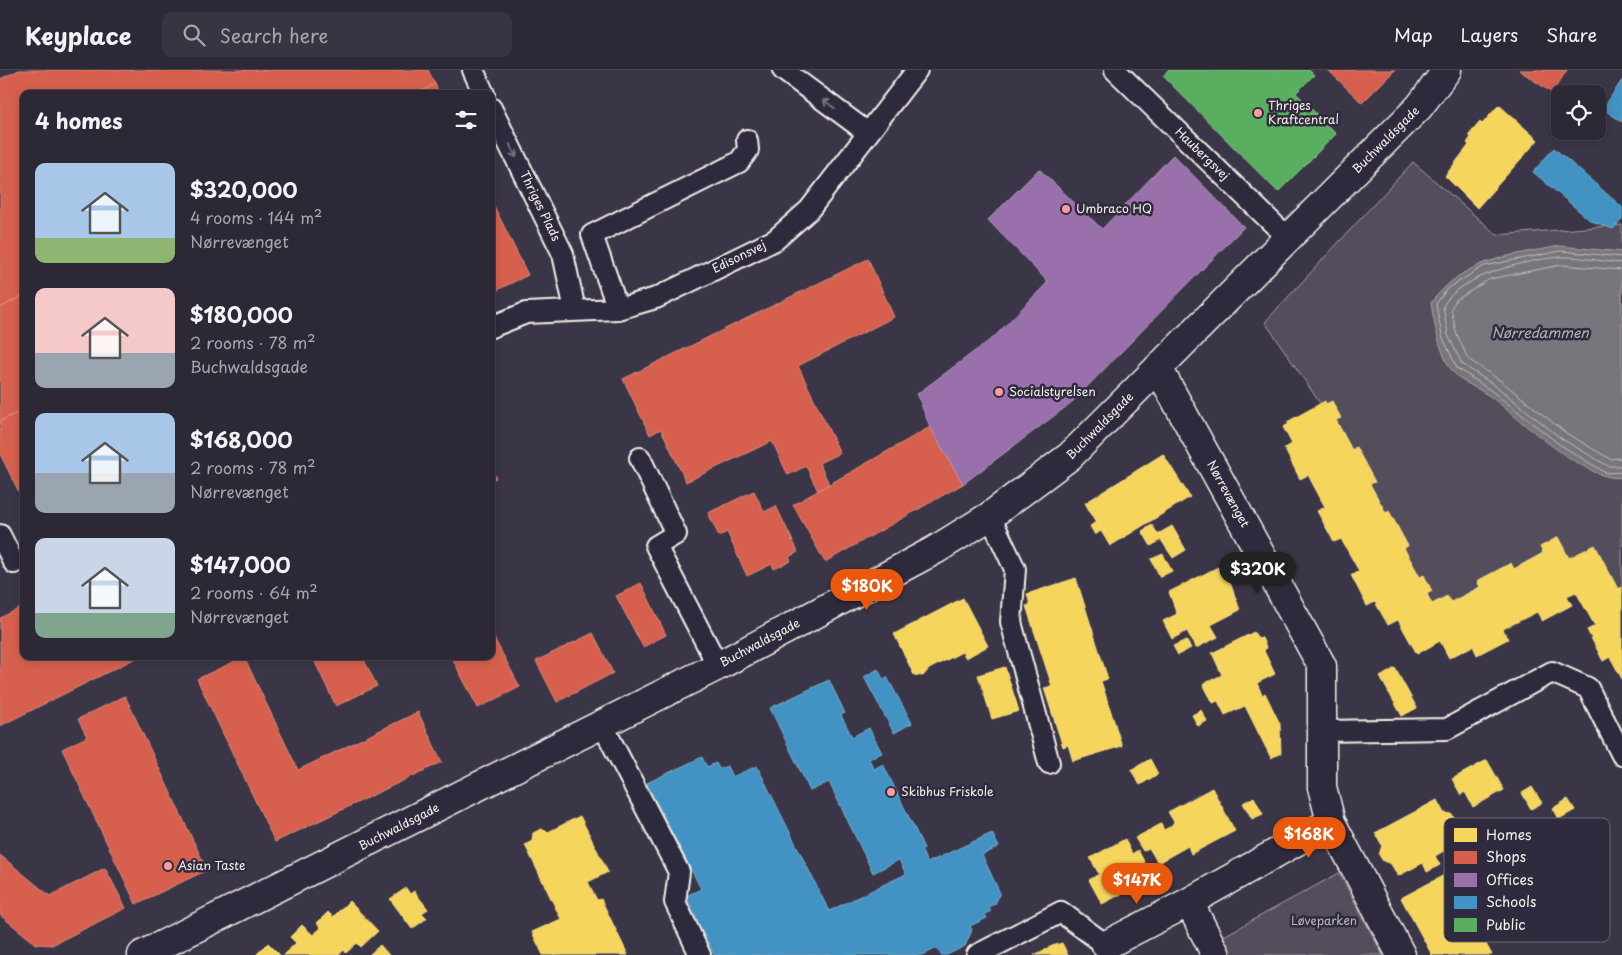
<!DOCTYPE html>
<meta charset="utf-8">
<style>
body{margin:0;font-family:"Playpen Sans",sans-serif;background:#383441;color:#f1f3f6;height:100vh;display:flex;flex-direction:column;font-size:19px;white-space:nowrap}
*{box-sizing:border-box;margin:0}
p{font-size:16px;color:#a6a6ad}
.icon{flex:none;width:28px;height:28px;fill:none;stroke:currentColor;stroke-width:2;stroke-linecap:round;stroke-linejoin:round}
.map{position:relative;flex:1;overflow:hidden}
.panel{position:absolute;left:20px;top:20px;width:475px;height:570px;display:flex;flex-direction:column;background:#2c2835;border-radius:10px;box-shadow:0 2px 8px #0003,0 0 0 1px #484450}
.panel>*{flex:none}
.fabs{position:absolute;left:1551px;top:15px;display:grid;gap:10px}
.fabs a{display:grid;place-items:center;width:55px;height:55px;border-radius:10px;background:#2c2835;box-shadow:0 2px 8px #0003,0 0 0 1px #484450;font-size:25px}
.price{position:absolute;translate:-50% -42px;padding:0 11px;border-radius:18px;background:#ea580c;color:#fff;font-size:16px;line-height:32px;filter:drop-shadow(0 1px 2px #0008)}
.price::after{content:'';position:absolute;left:50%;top:30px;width:15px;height:11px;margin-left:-8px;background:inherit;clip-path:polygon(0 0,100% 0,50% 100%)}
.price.on{background:#222;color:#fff}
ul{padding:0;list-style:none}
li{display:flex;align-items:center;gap:15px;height:125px;padding:0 15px}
li span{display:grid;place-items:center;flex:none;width:140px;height:100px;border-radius:10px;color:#555}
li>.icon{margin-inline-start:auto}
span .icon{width:60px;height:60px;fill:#fffc;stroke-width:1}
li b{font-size:21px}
h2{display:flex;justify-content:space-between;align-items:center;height:60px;padding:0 15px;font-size:21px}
header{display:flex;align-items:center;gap:30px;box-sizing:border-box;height:70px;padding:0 25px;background:#2c2835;border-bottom:1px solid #484450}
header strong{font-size:24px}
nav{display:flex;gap:28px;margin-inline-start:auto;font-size:18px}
.search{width:350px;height:45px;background:#383441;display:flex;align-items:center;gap:12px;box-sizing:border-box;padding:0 18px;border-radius:10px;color:#a6a6ad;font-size:19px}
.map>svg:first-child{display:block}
.green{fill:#534e5c;stroke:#a4a0a2}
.water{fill:#78747b;stroke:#aaa6a7}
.homes{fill:#f6d55c;stroke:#f5dd86}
.shops{fill:#d6604d;stroke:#df8c7c}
.offices{fill:#9970ab;stroke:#b497bd}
.schools{fill:#4393c3;stroke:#78afce}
.public{fill:#5aae61;stroke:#88c28a}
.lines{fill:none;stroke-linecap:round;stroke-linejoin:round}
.shore{stroke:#c2bfbc;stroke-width:1}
.service-casing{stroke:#f4f1e8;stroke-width:24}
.minor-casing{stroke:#f4f1e8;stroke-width:31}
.tertiary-casing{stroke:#f4f1e8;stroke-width:31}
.service{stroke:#2f2a3d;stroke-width:20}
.minor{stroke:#2f2a3d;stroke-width:28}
.tertiary{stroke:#2f2a3d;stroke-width:28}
.oneway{stroke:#747079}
.poi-dot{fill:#ff9aa2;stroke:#2f2a3d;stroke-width:2}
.labels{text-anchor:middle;stroke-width:5;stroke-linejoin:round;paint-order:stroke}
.poi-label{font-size:12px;fill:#f4f1e8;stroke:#2f2a3d;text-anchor:start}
.street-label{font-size:12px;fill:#f4f1e8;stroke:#2f2a3d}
.park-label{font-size:12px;fill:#bcb8b7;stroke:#2f2a3d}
.water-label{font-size:14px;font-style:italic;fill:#b6b2b2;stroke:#2f2a3d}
.key{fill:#2f2a3d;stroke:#6a6670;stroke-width:1}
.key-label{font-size:14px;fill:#f4f1e8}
</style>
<header>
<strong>Keyplace</strong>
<div class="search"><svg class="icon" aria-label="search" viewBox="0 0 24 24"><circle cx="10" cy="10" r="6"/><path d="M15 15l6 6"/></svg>Search here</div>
<nav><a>Map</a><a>Layers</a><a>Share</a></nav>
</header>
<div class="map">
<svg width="1622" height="885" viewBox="0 0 1622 885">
<rect width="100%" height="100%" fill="#3b3647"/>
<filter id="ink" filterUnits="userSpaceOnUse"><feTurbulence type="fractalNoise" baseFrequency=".02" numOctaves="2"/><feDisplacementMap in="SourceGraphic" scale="10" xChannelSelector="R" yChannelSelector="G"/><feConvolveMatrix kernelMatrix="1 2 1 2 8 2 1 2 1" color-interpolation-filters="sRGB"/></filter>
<g filter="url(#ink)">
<path class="green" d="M1413,92L1497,165L1622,155V524L1619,526L1595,480L1433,546L1324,339L1265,252Z
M1339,803L1383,885H1232L1222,867Z"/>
<path class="water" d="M1560,176L1622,182V407C1590,415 1517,347 1491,327C1480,319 1461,312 1453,302C1440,286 1434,252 1431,233C1464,188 1510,186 1560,176Z"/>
<path class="homes" d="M1499,35L1538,70L1477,138L1445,106L1469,75L1467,73L1471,67L1469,65L1480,52L1482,54Z
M1325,331L1326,334L1332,331L1341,348L1336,350L1352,380L1356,377L1375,412L1370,414L1386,443L1389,441L1408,476L1404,478L1420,507L1424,505L1432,521L1427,524L1432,534L1447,526L1451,532L1480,517L1477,511L1511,493L1514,499L1543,483L1540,477L1558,467L1569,488L1595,475L1618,519L1622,517V609L1610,587L1603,591L1587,560L1595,556L1576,522L1567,526L1572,535L1542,551L1537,542L1503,559L1508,569L1477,585L1473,576L1449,588L1440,571L1417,584L1398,550L1388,555L1375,532L1367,536L1351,505L1359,501L1341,469L1334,472L1317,441L1325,437L1308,405L1300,409L1284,378L1292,374L1283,357L1289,354L1287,352Z
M1163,384L1190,427L1110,476L1101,461L1095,465L1090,456L1096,452L1085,433Z
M1152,455L1158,464L1172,456L1186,480L1173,488L1161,470L1151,476L1142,461Z
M1163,484L1172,501L1160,507L1151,489Z
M1218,497L1227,504L1240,540L1211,555L1218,567L1196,578L1187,561L1172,569L1163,551L1177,544L1169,522Z
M1076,508L1108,609L1101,611L1122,676L1073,691L1068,675L1063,677L1044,618L1052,616L1026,536L1030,535L1027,524Z
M963,528L988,576L966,588L962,582L929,599L923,606L914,605L894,564Z
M1254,562L1257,567L1262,568L1266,577L1264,581L1275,604L1257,613L1262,625L1265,623L1280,654L1281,683L1271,688L1245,636L1225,645L1218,631L1213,633L1203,614L1222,605L1212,583Z
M1186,570L1191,578L1178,585L1173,576Z
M1005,597L1019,641L992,649L978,605Z
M1395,598L1417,638L1402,646L1380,607Z
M1201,640L1207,651L1198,656L1192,645Z
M1150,689L1158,704L1140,715L1131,700Z
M1487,690L1504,720L1473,737L1465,722L1461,725L1452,709Z
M1532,717L1542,733L1531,739L1522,723Z
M1212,718L1235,761L1191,784L1188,776L1158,793L1149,778L1143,781L1135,768L1161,754L1164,760L1171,756L1174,752L1168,742Z
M1254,727L1263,744L1252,749L1243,733Z
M1568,729L1575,740L1559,749L1553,738Z
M1437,730L1444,743L1452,744L1457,753L1454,761L1460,772L1435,786L1440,795L1427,802L1423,793L1398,806L1391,794L1383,791L1379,785L1382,775L1375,763Z
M580,746L608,802L588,812L597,830L601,829L628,885H543L532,862L561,849L525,775L532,771L533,763L541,759L548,762Z
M1125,769L1132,784L1138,780L1146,795L1140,798L1147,811L1102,834L1089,810L1099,804L1090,788Z
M1448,803L1492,885H1432L1401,828Z
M406,818L410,824L414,821L428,839L422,843L427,848L412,859L390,829Z
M349,831L378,861L361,877L357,873L346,883L344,880L338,885H283L296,873L290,867L302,855L313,865L321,858L317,853L328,842L333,847Z
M268,873L280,885H256Z
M1062,873L1068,885H1034L1052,876Z
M380,875L389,885H369Z"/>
<path class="shops" d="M19,0H428L435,14L416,24H24V225L0,238V9Z
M1328,0H1395L1362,33Z
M1519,0H1567L1552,23Z
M435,14L440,24H416Z
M491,130L528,205L491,223Z
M868,189L894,247L798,296L840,383L819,393L829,414L818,421L806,396L788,405L772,371L686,412L661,359L650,365L623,309Z
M24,225V340L0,351V238Z
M24,340V432L0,384V351Z
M930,357L963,414L825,492L793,435Z
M491,398L496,408L491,410Z
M754,421L764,442L776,436L798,482L789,487L791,491L774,499L772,494L747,506L727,462L719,466L708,443Z
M641,513L666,565L643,577L616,526Z
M24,536V586H140L0,656V548Z
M593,563L613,603L557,632L536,591Z
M494,568L520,617L478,638L453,590L460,586H491V570Z
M312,586H362L377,616L336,636Z
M244,587L298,700L418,642L442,692L275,772L197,609Z
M125,626L207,800L136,834L62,679L87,667L78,649Z
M0,785L50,826L105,798L126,838L52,875L36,874L0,845Z"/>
<path class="offices" d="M1173,85L1244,157L1070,334L963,414L930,357L917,324L994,267L1048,212L988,150L1039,99L1102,159Z"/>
<path class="schools" d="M1622,10V52L1603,39Z
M1554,78L1622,137V149L1613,159L1591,151L1533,102Z
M878,599L883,609L887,607L912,653L894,663L864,607Z
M829,610L845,643L841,645L852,667L869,658L882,683L869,689L874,699L883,694L924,778L921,779L927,793L992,763L999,777L982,785L1000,823L995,834L988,837L991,841L985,844L987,848L970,856L972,860L965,876L947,885H941L937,878L923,885H714L686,826L701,819L647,713L702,687L707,697L716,693L719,699L727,696L732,707L757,696L829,841L906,804L899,790L873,803L829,712L810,721L770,638Z"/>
<path class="public" d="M1168,0H1309L1314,5L1296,23L1336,64L1278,122L1163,6Z"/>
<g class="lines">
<path class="shore" d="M1622,187L1561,181L1484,196L1447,219L1436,234L1442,266L1457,298L1493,322L1559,374L1606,403L1622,402
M1622,193C1602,192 1580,186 1560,187C1527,190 1460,205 1443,236L1448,265L1462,294L1497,317L1562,369L1608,396H1622
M1622,200L1561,195L1490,209L1456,230L1451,238L1456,262L1468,289L1501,311L1566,363L1610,389L1622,388"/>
<defs>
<path id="service" d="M473,0L484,24
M783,0L868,63
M1115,0L1288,168
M491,38L563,184L575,240
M618,239L592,165L739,92L748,80L747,70
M491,257L526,243L618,239L656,228L775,170L809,140L917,0
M640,388L676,464L656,476L718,596
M990,446L1015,499L1011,552L1049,693
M0,465L14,493
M602,654L679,802L675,832L700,885
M1323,661L1447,659L1552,602L1588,618L1622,685
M977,885L1061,842L1106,875"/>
<path id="minor" d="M1158,298L1322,596V717L1331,752
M1106,875L1189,832
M1216,885L1189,832L1331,752L1401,885"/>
<path id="tertiary" d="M142,885L718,596L935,480L990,446L1070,386L1419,37L1447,0"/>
</defs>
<use href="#service" class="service-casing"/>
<use href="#minor" class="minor-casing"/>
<use href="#tertiary" class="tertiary-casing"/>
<use href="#service" class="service"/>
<use href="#minor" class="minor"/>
<use href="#tertiary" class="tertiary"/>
</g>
<defs><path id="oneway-shaft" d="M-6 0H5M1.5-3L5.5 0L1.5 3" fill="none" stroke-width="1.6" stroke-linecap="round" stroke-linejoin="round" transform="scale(1.25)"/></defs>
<g class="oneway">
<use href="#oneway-shaft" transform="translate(829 34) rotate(-143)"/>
<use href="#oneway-shaft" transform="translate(513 81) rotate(63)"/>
</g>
</g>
<g class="poi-dot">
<circle cx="1258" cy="43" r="5"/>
<circle cx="1066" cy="139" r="5"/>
<circle cx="999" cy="322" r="5"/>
<circle cx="891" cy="722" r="5"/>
<circle cx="168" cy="796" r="5"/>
</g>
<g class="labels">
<g class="poi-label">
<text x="1268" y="40">Thriges<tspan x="1268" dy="14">Kraftcentral</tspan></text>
<text x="1076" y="143">Umbraco HQ</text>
<text x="1009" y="326">Socialstyrelsen</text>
<text x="901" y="726">Skibhus Friskole</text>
<text x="178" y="800">Asian Taste</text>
</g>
<g class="street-label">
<text transform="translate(1386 70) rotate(-45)" y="4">Buchwaldsgade</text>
<text transform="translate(1202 84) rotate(44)" y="4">Haubergsvej</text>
<text transform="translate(540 136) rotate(64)" y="4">Thriges Plads</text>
<text transform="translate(739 187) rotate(-26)" y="4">Edisonsvej</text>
<text transform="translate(1100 356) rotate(-45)" y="4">Buchwaldsgade</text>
<text transform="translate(1228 424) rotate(61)" y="4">Nørrevænget</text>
<text transform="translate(760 573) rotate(-28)" y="4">Buchwaldsgade</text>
<text transform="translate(399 757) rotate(-27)" y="4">Buchwaldsgade</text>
</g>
<g class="park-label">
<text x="1324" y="855">Løveparken</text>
</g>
<g class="water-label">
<text x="1540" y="268">Nørredammen</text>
</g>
</g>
<rect x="1444" y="748" width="166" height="124" rx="8" class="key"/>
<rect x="1454" y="758" width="23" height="14" fill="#f6d55c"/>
<rect x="1454" y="781" width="23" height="13" fill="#d6604d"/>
<rect x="1454" y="803" width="23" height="14" fill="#9970ab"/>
<rect x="1454" y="826" width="23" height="13" fill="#4393c3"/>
<rect x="1454" y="848" width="23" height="14" fill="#5aae61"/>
<g class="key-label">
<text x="1486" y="770">Homes</text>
<text x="1486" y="792">Shops</text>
<text x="1486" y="815">Offices</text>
<text x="1486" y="837">Schools</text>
<text x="1486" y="860">Public</text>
</g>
</svg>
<div class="fabs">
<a><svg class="icon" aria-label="locate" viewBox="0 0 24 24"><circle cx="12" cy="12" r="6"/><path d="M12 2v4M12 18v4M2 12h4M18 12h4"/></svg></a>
</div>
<b class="price on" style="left:1258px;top:524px">$320K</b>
<b class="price" style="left:867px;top:541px">$180K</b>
<b class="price" style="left:1309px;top:789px">$168K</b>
<b class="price" style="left:1137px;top:835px">$147K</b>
<section class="panel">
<h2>4 homes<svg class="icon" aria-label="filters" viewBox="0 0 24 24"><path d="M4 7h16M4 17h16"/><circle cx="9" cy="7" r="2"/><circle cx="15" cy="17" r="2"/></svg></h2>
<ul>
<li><span style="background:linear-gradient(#a9c7e8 75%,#8fb573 0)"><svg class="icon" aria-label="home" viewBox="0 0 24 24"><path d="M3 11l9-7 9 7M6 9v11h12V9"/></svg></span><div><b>$320,000</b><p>4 rooms · 144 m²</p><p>Nørrevænget</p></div></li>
<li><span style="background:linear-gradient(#f6c9c9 65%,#9aa5b1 0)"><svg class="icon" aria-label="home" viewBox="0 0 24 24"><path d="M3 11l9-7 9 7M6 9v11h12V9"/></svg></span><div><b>$180,000</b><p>2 rooms · 78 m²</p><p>Buchwaldsgade</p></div></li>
<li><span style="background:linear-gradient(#a9c7e8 60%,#9aa5b1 0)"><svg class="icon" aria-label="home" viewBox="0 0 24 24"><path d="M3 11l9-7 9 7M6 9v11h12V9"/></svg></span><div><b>$168,000</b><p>2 rooms · 78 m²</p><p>Nørrevænget</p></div></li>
<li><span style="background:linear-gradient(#c9d6e8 75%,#7fa58c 0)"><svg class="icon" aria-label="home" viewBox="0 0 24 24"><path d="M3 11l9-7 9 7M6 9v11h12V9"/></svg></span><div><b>$147,000</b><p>2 rooms · 64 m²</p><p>Nørrevænget</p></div></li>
</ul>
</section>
</div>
